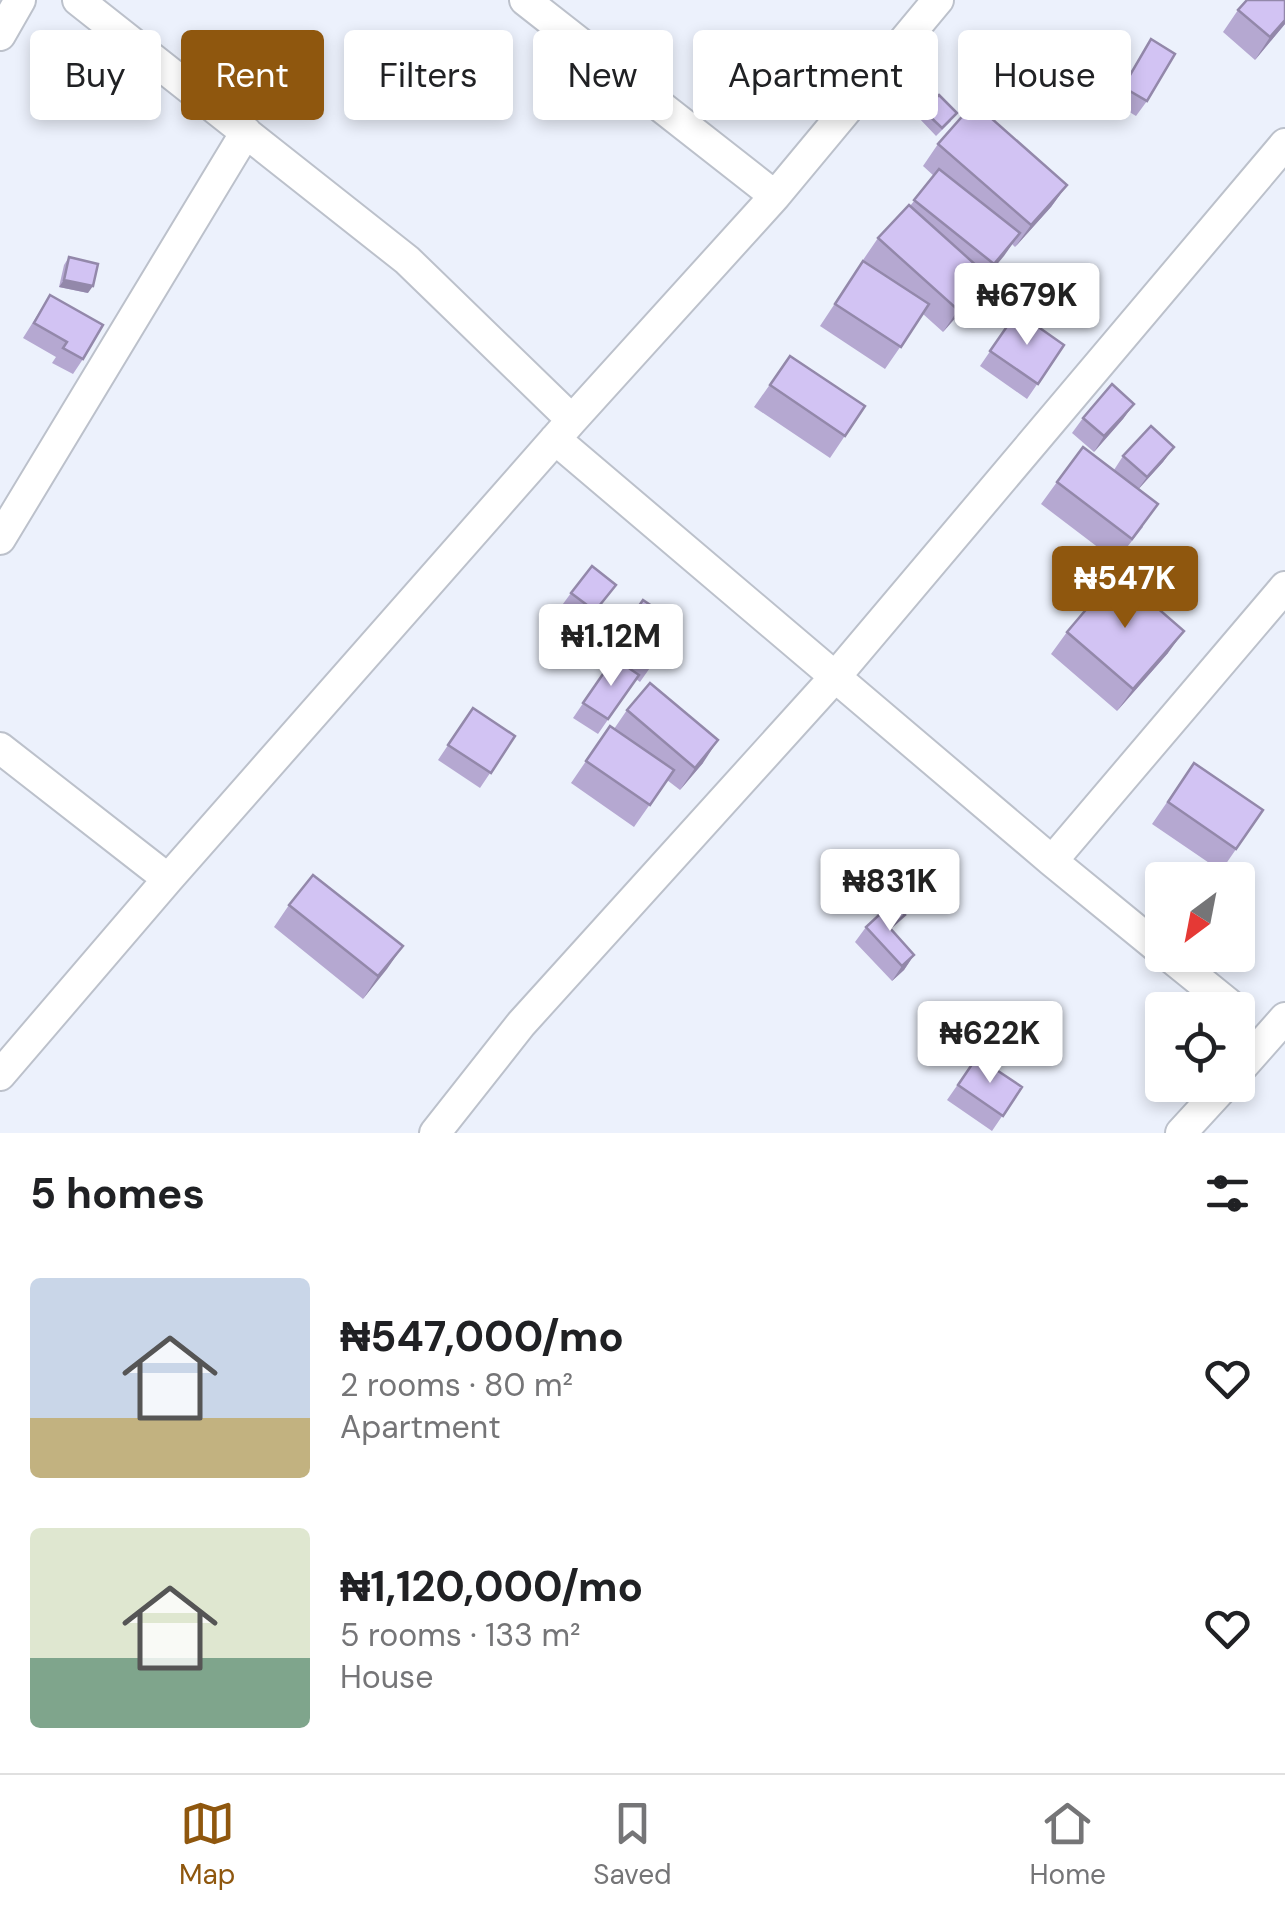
<!DOCTYPE html>
<meta charset="utf-8">
<style>
body{margin:0;font-family:"DM Sans",sans-serif;background:#f2f2f2;color:#202124;height:100vh;display:flex;flex-direction:column;font-size:38px;white-space:nowrap}
*{box-sizing:border-box;margin:0}
p{font-size:32px;color:#757577}
.icon{flex:none;width:55px;height:55px;fill:none;stroke:currentColor;stroke-width:2;stroke-linecap:round;stroke-linejoin:round}
.map{position:relative;height:1133px;overflow:hidden}
.drawer{display:flex;flex-direction:column;background:#fff;flex:1}
.drawer>*{flex:none}
.hud{position:absolute;left:30px;top:30px;width:1225px;height:90px;display:flex;gap:20px}
.needle{width:65px;rotate:212deg}
.controls{position:absolute;left:1145px;top:862px;display:grid;gap:20px}
.controls a{display:grid;place-items:center;width:110px;height:110px;border-radius:10px;background:#fff;box-shadow:0 5px 15px #0003;font-size:50px}
.price{position:absolute;translate:-50% -85px;padding:0 22px;border-radius:10px;background:#fff;color:#222;font-size:32px;line-height:65px;filter:drop-shadow(0 2px 5px #0008)}
.price::after{content:'';position:absolute;left:50%;top:60px;width:30px;height:22px;margin-left:-15px;background:inherit;clip-path:polygon(0 0,100% 0,50% 100%)}
.price.on{background:#8f570e;color:#fff}
ul{padding:0;list-style:none}
li{display:flex;align-items:center;gap:30px;height:250px;padding:0 30px}
li span{display:grid;place-items:center;flex:none;width:280px;height:200px;border-radius:10px;color:#555}
li>.icon{margin-inline-start:auto}
span .icon{width:120px;height:120px;fill:#fffc;stroke-width:1}
li b{font-size:42px}
h2{display:flex;justify-content:space-between;align-items:center;height:120px;padding:0 30px;font-size:42px}
.tag{padding:0 35px;border-radius:10px;background:#fff;box-shadow:0 5px 15px #0003;font-size:35px;line-height:90px}
.tag.on{background:#8f570e;color:#fff}
.tabs{display:flex;justify-content:space-around;align-items:center;height:140px;border-top:2px solid #e0e0e0;background:#fff;font-size:28px;color:#757577}
.tabs a{display:grid;justify-items:center;gap:5px}
.tabs .on{color:#8f570e}
.map>svg:first-child{display:block}
.lines{fill:none;stroke-linecap:round;stroke-linejoin:round}
.minor-casing{stroke:#bcc1cb;stroke-width:34}
.minor{stroke:#fff;stroke-width:30}
.wall{fill:#b5a8d1}
.shaded-wall{fill:#9388aa}
.building{fill:#d2c3f3;stroke:#9388aa;stroke-width:2.5}
</style>
<div class="map">
<svg width="1285" height="1133" viewBox="0 0 1285 1133">
<rect width="100%" height="100%" fill="#ecf1fc"/>
<g class="lines">
<defs>
<path id="minor" d="M78,0L407,260L572,420
M525,0L775,196
M0,35L20,0
M555,439L1052,861L1162,951
M0,539L246,132
M0,748L168,879
M1052,861L1285,587
M1168,955L1236,1010
M1238,1071L1285,1018
M0,1075L168,879L572,420L775,196L938,0
M435,1133L521,1024L835,677L1285,144
M1181,1133L1225,1085"/>
</defs>
<use href="#minor" class="minor-casing"/>
<use href="#minor" class="minor"/>
</g>
<path class="wall" d="M1285,0V24L1255,60L1223,32L1238,10Z
M1151,39L1147,101L1136,116L1113,102Z
M923,110L951,121L936,136L918,117Z
M938,144L1067,185L1051,207L1015,247L1012,244L988,275L973,298L943,332L923,314L885,369L820,326L863,261L867,264L863,260L878,238L910,206L934,176L923,166Z
M69,257L88,293L59,287L64,265Z
M50,295L83,359L73,374L52,363L56,357L23,338Z
M1017,312L1064,345L1027,399L980,366Z
M790,356L865,406L830,458L754,407Z
M1134,404L1123,419L1094,452L1072,433L1083,418Z
M1174,447L1163,462L1138,489L1143,527L1116,561L1041,504L1057,482L1114,470L1123,456Z
M616,585L584,627L560,608L571,593Z
M643,600L680,625L640,682L636,679L598,734L573,718L611,662L604,657Z
M1067,632L1168,653L1117,711L1051,654Z
M473,708L515,736L480,788L438,760Z
M627,710L703,763L680,790L667,780L634,827L571,783L610,726L614,729Z
M1194,763L1263,810L1221,871L1152,824Z
M289,905L403,946L363,999L274,927Z
M866,927L892,931L914,955L904,970L892,981L855,942Z
M977,1057L1022,1087L992,1131L947,1100Z"/>
<path class="shaded-wall" d="M1285,20V24L1255,60L1270,37Z
M1067,185L1051,207L1015,247L1031,225Z
M1020,233L1004,256L979,286L994,264Z
M988,276L973,298L943,332L958,310Z
M64,280L93,286L88,293L59,287Z
M1134,404L1123,419L1094,452L1104,436Z
M1174,447L1163,462L1136,492L1147,477Z
M1184,631L1168,653L1117,711L1133,689Z
M718,740L703,763L680,790L695,768Z
M403,946L387,969L363,999L378,976Z
M914,955L904,970L892,981L902,966Z"/>
<path class="building" d="M1247,0H1285V20L1270,37L1238,10Z
M1151,39L1175,54L1147,101L1123,87Z
M939,95L957,113L942,128L923,110Z
M974,103L1067,185L1031,225L938,144Z
M939,169L1020,233L994,264L914,200Z
M909,205L988,276L958,310L878,238Z
M69,257L98,264L93,286L64,280Z
M863,261L929,304L901,347L835,304Z
M50,295L103,325L83,359L63,348L67,342L34,323Z
M1017,312L1064,345L1038,384L990,351Z
M790,356L865,406L845,436L770,385Z
M1112,384L1134,404L1104,436L1083,418Z
M1151,426L1174,447L1147,477L1123,456Z
M1083,447L1158,504L1132,539L1057,482Z
M592,566L616,585L595,611L571,593Z
M1117,573L1184,631L1133,689L1067,632Z
M643,600L680,625L651,667L614,642Z
M614,658L639,675L608,719L583,703Z
M650,683L718,740L695,768L627,710Z
M473,708L515,736L491,773L448,745Z
M610,726L674,770L650,805L586,761Z
M1194,763L1263,810L1236,849L1168,802Z
M313,875L403,946L378,976L289,905Z
M893,902L905,915L890,928L914,955L902,966L866,927Z
M977,1057L1022,1087L1003,1116L958,1085Z"/>
</svg>
<div class="controls">
<a><svg class="needle" viewBox="-14 -14 28 28"><path d="M0-13l5 13h-10z" fill="#e53935"/><path d="M0 13l5-13h-10z" fill="#757577"/></svg></a>
<a><svg class="icon" aria-label="locate" viewBox="0 0 24 24"><circle cx="12" cy="12" r="6"/><path d="M12 2v4M12 18v4M2 12h4M18 12h4"/></svg></a>
</div>
<b class="price" style="left:1027px;top:348px">₦679K</b>
<b class="price on" style="left:1125px;top:631px">₦547K</b>
<b class="price" style="left:611px;top:689px">₦1.12M</b>
<b class="price" style="left:890px;top:934px">₦831K</b>
<b class="price" style="left:990px;top:1086px">₦622K</b>
<div class="hud">
<a class="tag">Buy</a>
<a class="tag on">Rent</a>
<a class="tag">Filters</a>
<a class="tag">New</a>
<a class="tag">Apartment</a>
<a class="tag">House</a>
</div>
</div>
<section class="drawer">
<h2>5 homes<svg class="icon" aria-label="filters" viewBox="0 0 24 24"><path d="M4 7h16M4 17h16"/><circle cx="9" cy="7" r="2"/><circle cx="15" cy="17" r="2"/></svg></h2>
<ul>
<li><span style="background:linear-gradient(#c9d6e8 70%,#c2b280 0)"><svg class="icon" aria-label="home" viewBox="0 0 24 24"><path d="M3 11l9-7 9 7M6 9v11h12V9"/></svg></span><div><b>₦547,000/mo</b><p>2 rooms · 80 m²</p><p>Apartment</p></div><svg class="icon" aria-label="heart" viewBox="0 0 24 24"><path d="M12 20l-8-8c-3-5 5-10 8-4 3-6 11-1 8 4z"/></svg></li>
<li><span style="background:linear-gradient(#dfe7d0 65%,#7fa58c 0)"><svg class="icon" aria-label="home" viewBox="0 0 24 24"><path d="M3 11l9-7 9 7M6 9v11h12V9"/></svg></span><div><b>₦1,120,000/mo</b><p>5 rooms · 133 m²</p><p>House</p></div><svg class="icon" aria-label="heart" viewBox="0 0 24 24"><path d="M12 20l-8-8c-3-5 5-10 8-4 3-6 11-1 8 4z"/></svg></li>
</ul>
</section>
<nav class="tabs">
<a class="on"><svg class="icon" aria-label="map" viewBox="0 0 24 24"><path d="M3 6l6-2 6 2 6-2v14l-6 2-6-2-6 2zM9 4v14M15 6v14"/></svg>Map</a>
<a><svg class="icon" aria-label="saved" viewBox="0 0 24 24"><path d="M7 4h10v16l-5-4-5 4z"/></svg>Saved</a>
<a><svg class="icon" aria-label="home" viewBox="0 0 24 24"><path d="M3 11l9-7 9 7M6 9v11h12V9"/></svg>Home</a>
</nav>
